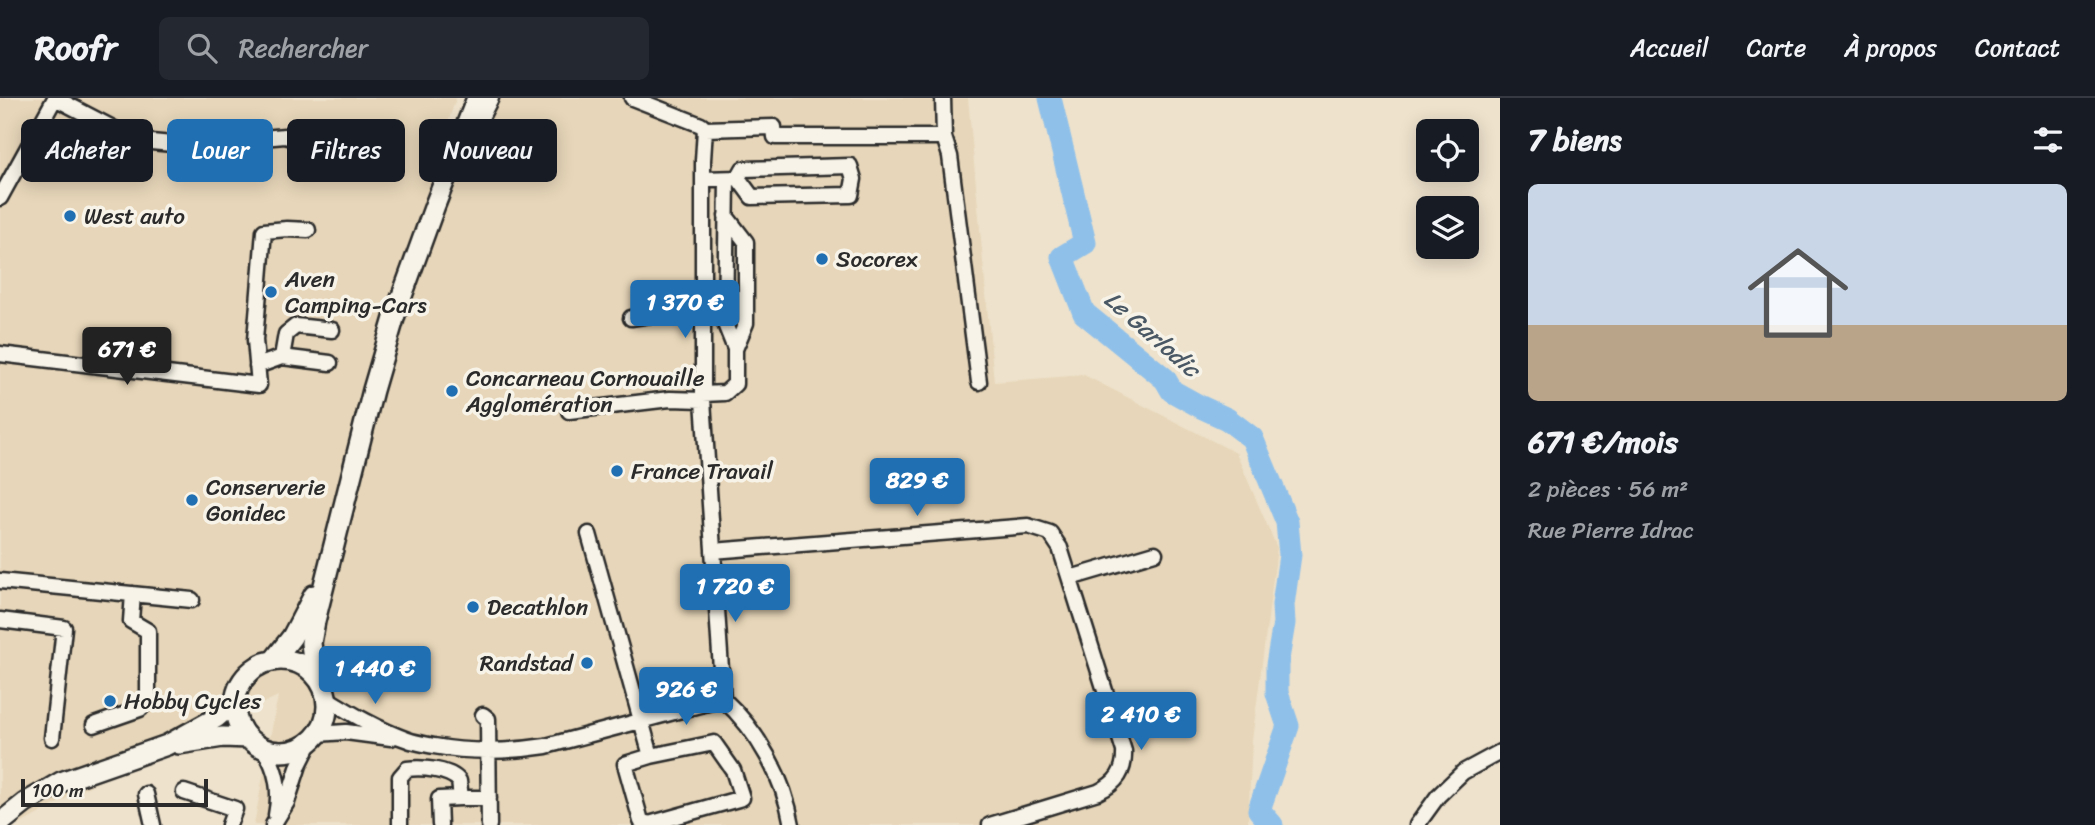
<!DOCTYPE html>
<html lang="fr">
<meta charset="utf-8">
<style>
body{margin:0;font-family:Sriracha,sans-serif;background:#242831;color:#f1f3f6;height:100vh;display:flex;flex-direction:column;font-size:26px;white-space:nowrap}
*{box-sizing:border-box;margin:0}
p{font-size:23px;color:#9ea1a6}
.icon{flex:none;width:38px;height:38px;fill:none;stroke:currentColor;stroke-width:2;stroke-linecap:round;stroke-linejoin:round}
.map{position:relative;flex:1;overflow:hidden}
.drawer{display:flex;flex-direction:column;background:#171b24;width:595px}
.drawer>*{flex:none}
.top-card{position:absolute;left:21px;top:21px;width:665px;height:63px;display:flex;gap:14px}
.controls{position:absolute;left:1416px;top:21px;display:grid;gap:14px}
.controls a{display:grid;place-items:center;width:63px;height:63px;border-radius:10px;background:#171b24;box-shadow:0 4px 18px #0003;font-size:35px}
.scale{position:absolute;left:21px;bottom:18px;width:187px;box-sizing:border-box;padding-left:7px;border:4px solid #2b2b2b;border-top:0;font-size:19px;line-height:24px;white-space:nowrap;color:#2b2b2b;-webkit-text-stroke:5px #f7f3e8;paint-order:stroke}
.price{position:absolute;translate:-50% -60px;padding:0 16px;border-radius:7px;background:#1f6fb2;color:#fff;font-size:23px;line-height:46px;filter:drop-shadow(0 2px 4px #0008)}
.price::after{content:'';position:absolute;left:50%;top:42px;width:21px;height:16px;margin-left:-10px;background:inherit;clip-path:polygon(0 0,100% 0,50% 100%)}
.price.active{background:#222;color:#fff}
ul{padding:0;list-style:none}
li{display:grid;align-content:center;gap:14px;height:371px;padding:0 28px}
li+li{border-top:2px solid #363941}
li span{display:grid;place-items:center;height:217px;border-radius:10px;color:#555}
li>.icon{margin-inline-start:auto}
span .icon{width:126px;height:126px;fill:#fffc;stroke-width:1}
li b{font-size:30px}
h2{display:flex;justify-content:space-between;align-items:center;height:84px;padding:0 28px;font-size:30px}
.pill{padding:0 24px;border-radius:10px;background:#171b24;box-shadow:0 4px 18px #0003;font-size:24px;line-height:63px}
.pill.active{background:#1f6fb2;color:#fff}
header{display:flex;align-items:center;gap:42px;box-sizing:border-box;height:98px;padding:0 35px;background:#171b24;border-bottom:2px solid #363941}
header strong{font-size:33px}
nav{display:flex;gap:38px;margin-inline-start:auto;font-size:24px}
.search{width:490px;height:63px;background:#242831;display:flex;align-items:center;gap:18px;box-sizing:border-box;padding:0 24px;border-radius:10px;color:#9ea1a6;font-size:26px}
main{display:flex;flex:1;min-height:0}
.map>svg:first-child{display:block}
.built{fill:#e7d6b9}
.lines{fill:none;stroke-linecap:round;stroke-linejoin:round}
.river{stroke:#8fc0ea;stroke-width:23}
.minor-casing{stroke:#2b2b2b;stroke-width:19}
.major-casing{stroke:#2b2b2b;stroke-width:24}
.minor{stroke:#f7f3e8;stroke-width:14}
.major{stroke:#f7f3e8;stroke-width:19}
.poi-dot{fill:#1f6fb2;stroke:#f7f3e8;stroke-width:2.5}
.labels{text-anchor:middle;stroke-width:7;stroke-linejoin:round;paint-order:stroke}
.poi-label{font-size:23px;fill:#2b2b2b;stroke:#f7f3e8;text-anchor:start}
.water-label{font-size:24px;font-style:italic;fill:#495864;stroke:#f7f3e8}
</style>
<header>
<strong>Roofr</strong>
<div class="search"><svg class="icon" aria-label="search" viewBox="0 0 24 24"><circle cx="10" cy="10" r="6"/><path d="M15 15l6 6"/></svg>Rechercher</div>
<nav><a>Accueil</a><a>Carte</a><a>À propos</a><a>Contact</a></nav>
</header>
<main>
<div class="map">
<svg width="1500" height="727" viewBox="0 0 1500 727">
<rect width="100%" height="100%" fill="#eee2cc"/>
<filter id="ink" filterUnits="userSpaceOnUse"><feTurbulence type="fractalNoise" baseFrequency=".0143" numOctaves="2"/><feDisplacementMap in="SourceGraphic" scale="14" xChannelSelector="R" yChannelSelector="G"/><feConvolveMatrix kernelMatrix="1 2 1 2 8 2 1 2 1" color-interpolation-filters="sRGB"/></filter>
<g filter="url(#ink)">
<path class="built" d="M0,0H456L450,18L388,241L477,0H968L994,284L1084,277L1236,355L1277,450L1252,642L1248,727H254L278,598L81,692L19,727H0Z"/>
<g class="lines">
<path class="river" d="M1050,0L1085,145L1062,159L1084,215L1165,281L1172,293L1201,309L1227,321L1252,340L1287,424L1290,457L1283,507L1284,525L1277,567V595L1288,628L1259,712L1272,727"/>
<defs>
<path id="minor" d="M55,0L126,37L151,44L183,47L285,38L314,46
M632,0L701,27L705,31
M943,0L944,39L950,58L979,284
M705,31L703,62V302L723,601C758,633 784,680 792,727
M705,31L774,29L775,39H944
M467,47L491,0
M703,81L738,80L752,99L851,97L854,81L850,68L743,71L738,80
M0,100L55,0
M726,118L746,144V225L735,251
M631,220L702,209
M0,256L259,287L255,242L264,133L287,131L308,132
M282,259L286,236L296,228L332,232
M257,268L282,259L330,265
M703,296L725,295L735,286V251L725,226L727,81
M569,313L670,301L703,302
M589,436L651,658L714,645L733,672L742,700L649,726L641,723L625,666L651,658
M713,453L1028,428L1050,435L1060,450L1124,653C1125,673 1117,685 1098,694L990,727
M1070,480L1155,455
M0,483L192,502
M0,522L64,530L52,640
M326,600C352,616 379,632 408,642C416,645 425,646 434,648C472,655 508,654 546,648L723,601
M483,617L488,621L489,727
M94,627L140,611L148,602V533L131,523L133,496
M317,636L346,634L391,640
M264,651C277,672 281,692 276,717
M184,694L235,711L229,727
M146,696L153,727
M461,700H489
M273,727L287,704L299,667L311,643
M400,727V679L407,671C421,669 450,671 459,683L461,700L439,701L440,727
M1417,727L1438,698L1463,674L1500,654"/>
<path id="major" d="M235 608a46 46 0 1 1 92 0a46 46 0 1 1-92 0Z
M273,563L292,539L314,497
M315,577L311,545L315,523L373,292L395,217L435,107L477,0
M179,646L223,639L248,640
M0,725L25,705L61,684L167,647L216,620L235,604"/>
</defs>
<use href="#minor" class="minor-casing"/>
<use href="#major" class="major-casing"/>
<use href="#minor" class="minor"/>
<use href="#major" class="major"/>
</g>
</g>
<g class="poi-dot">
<circle cx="70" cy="118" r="7"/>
<circle cx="822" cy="161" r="7"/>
<circle cx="271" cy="194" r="7"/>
<circle cx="452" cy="293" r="7"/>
<circle cx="617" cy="373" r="7"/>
<circle cx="192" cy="402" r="7"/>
<circle cx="473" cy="509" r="7"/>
<circle cx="587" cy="565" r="7"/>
<circle cx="110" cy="603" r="7"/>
</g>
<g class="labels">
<g class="poi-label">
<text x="84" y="126">West auto</text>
<text x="836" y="169">Socorex</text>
<text x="285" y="189">Aven<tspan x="285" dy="26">Camping-Cars</tspan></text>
<text x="466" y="288">Concarneau Cornouaille<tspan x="466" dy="26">Agglomération</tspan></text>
<text x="631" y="381">France Travail</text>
<text x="206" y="397">Conserverie<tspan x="206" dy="26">Gonidec</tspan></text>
<text x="487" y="517">Decathlon</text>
<text x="573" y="573" text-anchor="end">Randstad</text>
<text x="124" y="611">Hobby Cycles</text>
</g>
<g class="water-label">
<text transform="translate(1152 236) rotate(41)" y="8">Le Garlodic</text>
</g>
</g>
</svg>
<div class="controls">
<a><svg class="icon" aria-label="locate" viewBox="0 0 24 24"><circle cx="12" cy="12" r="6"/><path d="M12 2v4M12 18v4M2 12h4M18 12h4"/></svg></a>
<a><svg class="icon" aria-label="layers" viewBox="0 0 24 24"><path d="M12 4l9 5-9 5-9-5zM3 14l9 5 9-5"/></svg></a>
</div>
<div class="scale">100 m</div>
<b class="price" style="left:685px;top:242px">1 370 €</b>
<b class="price active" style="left:127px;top:289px">671 €</b>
<b class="price" style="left:917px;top:420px">829 €</b>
<b class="price" style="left:735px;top:526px">1 720 €</b>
<b class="price" style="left:375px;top:608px">1 440 €</b>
<b class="price" style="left:686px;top:629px">926 €</b>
<b class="price" style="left:1141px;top:654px">2 410 €</b>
<div class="top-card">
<a class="pill">Acheter</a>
<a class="pill active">Louer</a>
<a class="pill">Filtres</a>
<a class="pill">Nouveau</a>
</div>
</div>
<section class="drawer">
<h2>7 biens<svg class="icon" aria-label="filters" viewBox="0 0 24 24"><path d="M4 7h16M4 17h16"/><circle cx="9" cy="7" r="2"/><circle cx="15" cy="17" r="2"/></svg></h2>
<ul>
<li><span style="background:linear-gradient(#c9d6e8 65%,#b9a48a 0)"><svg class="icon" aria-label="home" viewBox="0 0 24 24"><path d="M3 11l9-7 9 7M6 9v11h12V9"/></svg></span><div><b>671 €/mois</b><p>2 pièces · 56 m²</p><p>Rue Pierre Idrac</p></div></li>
</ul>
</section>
</main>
